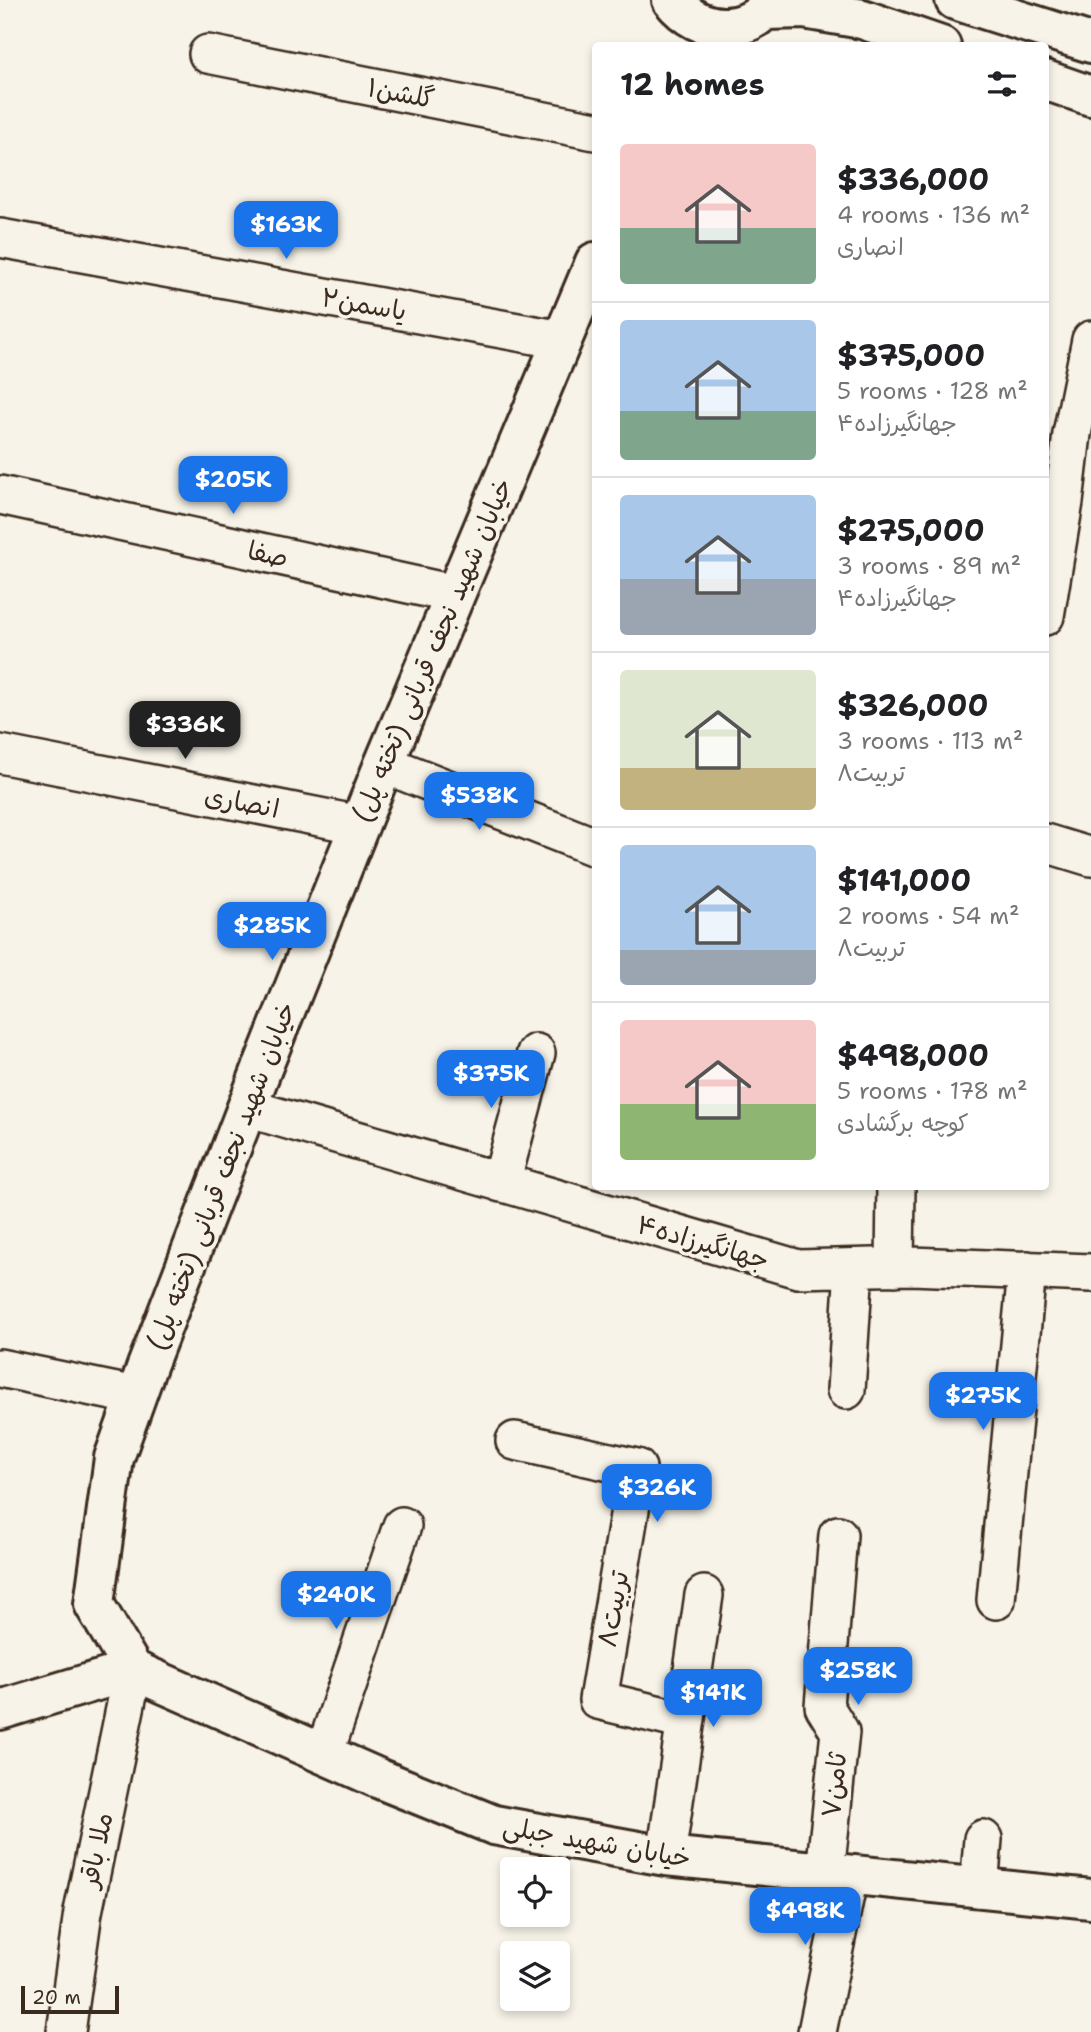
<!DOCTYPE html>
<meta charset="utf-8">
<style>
body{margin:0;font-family:"Shantell Sans","Playpen Sans Arabic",sans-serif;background:#f2f2f2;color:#202124;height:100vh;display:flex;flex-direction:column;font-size:26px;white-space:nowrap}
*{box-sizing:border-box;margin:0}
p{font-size:23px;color:#757577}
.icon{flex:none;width:38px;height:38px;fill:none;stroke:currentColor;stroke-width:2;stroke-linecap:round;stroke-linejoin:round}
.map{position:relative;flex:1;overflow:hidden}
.side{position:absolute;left:592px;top:42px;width:457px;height:1148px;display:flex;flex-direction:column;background:#fff;border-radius:7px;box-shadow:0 4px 10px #0003}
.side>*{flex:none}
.buttons{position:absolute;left:500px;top:1857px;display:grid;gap:14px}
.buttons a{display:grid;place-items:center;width:70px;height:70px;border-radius:7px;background:#fff;box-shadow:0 4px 10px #0003;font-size:35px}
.scale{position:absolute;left:21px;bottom:18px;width:98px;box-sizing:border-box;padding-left:7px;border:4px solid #3b2a1e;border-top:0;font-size:19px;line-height:24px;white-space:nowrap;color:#3b2a1e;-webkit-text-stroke:5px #f7f3e8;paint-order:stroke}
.price{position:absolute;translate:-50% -60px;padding:0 16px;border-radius:14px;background:#1a73e8;color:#fff;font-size:23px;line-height:46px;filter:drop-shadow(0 2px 4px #0008)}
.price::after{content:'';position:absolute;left:50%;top:42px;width:21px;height:16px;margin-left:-10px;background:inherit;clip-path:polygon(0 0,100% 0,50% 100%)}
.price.active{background:#222;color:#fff}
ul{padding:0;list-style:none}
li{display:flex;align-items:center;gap:21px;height:175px;padding:0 28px}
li+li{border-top:2px solid #e0e0e0}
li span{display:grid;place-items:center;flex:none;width:196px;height:140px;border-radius:7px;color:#555}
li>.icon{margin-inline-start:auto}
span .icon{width:84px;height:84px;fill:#fffc;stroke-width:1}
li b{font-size:30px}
h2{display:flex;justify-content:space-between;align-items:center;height:84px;padding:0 28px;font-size:30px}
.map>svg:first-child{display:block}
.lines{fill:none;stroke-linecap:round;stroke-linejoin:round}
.street-casing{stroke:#3b2a1e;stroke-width:42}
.secondary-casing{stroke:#3b2a1e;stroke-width:44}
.street{stroke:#f7f3e8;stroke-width:37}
.secondary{stroke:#f7f3e8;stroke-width:38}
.labels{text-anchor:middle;stroke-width:7;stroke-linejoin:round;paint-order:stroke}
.street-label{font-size:26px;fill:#3b2a1e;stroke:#f7f3e8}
</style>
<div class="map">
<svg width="1091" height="2032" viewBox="0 0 1091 2032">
<rect width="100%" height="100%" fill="#f7f3e8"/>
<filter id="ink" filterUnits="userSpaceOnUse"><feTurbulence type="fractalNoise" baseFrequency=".0143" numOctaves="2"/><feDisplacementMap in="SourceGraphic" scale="14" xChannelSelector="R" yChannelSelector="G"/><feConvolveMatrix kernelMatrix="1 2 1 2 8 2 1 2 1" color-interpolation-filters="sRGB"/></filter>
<g filter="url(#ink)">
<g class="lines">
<defs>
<path id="street" d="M208,54L595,131
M0,238L562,340
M0,495L454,594
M1045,616L1064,502L1072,434L1091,340
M0,754L360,825
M384,764L595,847
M1045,843L1091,857
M247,1108L798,1269L911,1266L1091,1273
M501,1183L536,1053
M895,1267L896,1186
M0,1368L136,1396
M846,1390L854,1268
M515,1441L637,1468L598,1700L685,1721
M996,1600L1027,1270
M324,1754L402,1526
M666,1856L704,1595
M825,1872L840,1732L824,1706L838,1535
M979,1888L983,1839
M66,2032L83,1912L133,1670
M817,2032L849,1875"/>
<path id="secondary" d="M672,0C699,34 747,38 773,0
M955,0L1091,43
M766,10L804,9L862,19L941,46
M1045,80L1091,96
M133,1670L94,1604L114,1458L147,1366L263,1066L384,764L595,262
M133,1670L380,1779L494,1825L666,1856L1091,1899
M0,1710L133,1670"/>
</defs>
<use href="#street" class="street-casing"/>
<use href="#secondary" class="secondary-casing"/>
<use href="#street" class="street"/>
<use href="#secondary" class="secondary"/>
</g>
</g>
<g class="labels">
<g class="street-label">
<text transform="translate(401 93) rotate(11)" y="9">گلشن۱</text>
<text transform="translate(364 304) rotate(10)" y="9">یاسمن۲</text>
<text transform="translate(268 554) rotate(12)" y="9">صفا</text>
<text transform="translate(432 650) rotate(-67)" y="9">خیابان شهید نجف قربانی (تخته پل)</text>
<text transform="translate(242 802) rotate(11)" y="9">انصاری</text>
<text transform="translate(221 1176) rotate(-69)" y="9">خیابان شهید نجف قربانی (تخته پل)</text>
<text transform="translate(703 1242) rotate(16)" y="9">جهانگیرزاده۴</text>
<text transform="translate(613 1609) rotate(-80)" y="9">تربیت۸</text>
<text transform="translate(834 1785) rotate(-84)" y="9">ثامن۷</text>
<text transform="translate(597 1842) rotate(10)" y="9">خیابان شهید جبلی</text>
<text transform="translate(96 1850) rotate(-78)" y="9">ملا باقر</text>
</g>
</g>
</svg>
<div class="buttons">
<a><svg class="icon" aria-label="locate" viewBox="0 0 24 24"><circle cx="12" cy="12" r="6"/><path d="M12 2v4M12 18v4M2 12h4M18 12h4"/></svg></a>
<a><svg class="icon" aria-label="layers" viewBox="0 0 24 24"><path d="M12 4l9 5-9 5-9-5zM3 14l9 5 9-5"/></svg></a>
</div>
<div class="scale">20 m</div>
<b class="price" style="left:286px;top:261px">$163K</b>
<b class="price" style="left:233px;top:516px">$205K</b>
<b class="price active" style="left:185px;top:761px">$336K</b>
<b class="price" style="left:479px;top:832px">$538K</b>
<b class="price" style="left:272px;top:962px">$285K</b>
<b class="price" style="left:491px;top:1110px">$375K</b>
<b class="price" style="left:983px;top:1432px">$275K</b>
<b class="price" style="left:657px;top:1524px">$326K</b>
<b class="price" style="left:336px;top:1631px">$240K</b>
<b class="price" style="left:858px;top:1707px">$258K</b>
<b class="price" style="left:713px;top:1729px">$141K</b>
<b class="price" style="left:805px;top:1947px">$498K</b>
<section class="side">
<h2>12 homes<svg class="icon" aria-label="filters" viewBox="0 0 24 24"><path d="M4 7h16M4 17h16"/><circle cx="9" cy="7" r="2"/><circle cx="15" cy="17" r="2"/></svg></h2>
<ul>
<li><span style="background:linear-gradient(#f6c9c9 60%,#7fa58c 0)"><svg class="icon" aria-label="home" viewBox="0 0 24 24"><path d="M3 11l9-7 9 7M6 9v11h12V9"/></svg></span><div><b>$336,000</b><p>4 rooms · 136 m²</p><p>انصاری</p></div></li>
<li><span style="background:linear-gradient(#a9c7e8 65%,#7fa58c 0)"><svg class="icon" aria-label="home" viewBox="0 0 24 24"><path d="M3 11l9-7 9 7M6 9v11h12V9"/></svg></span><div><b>$375,000</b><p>5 rooms · 128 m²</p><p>جهانگیرزاده۴</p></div></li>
<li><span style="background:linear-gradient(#a9c7e8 60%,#9aa5b1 0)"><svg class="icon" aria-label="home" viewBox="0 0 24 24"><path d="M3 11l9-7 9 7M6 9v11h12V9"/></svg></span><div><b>$275,000</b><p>3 rooms · 89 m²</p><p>جهانگیرزاده۴</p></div></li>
<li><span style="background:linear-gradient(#dfe7d0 70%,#c2b280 0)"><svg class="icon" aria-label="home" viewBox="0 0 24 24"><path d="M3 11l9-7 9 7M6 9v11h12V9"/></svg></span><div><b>$326,000</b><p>3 rooms · 113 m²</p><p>تربیت۸</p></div></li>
<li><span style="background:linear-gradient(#a9c7e8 75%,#9aa5b1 0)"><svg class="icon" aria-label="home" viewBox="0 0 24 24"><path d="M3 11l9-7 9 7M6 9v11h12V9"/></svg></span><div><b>$141,000</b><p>2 rooms · 54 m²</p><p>تربیت۸</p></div></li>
<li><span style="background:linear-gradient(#f6c9c9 60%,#8fb573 0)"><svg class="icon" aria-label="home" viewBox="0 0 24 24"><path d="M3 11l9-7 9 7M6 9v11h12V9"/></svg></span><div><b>$498,000</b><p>5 rooms · 178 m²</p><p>کوچه برگشادی</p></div></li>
</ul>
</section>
</div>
